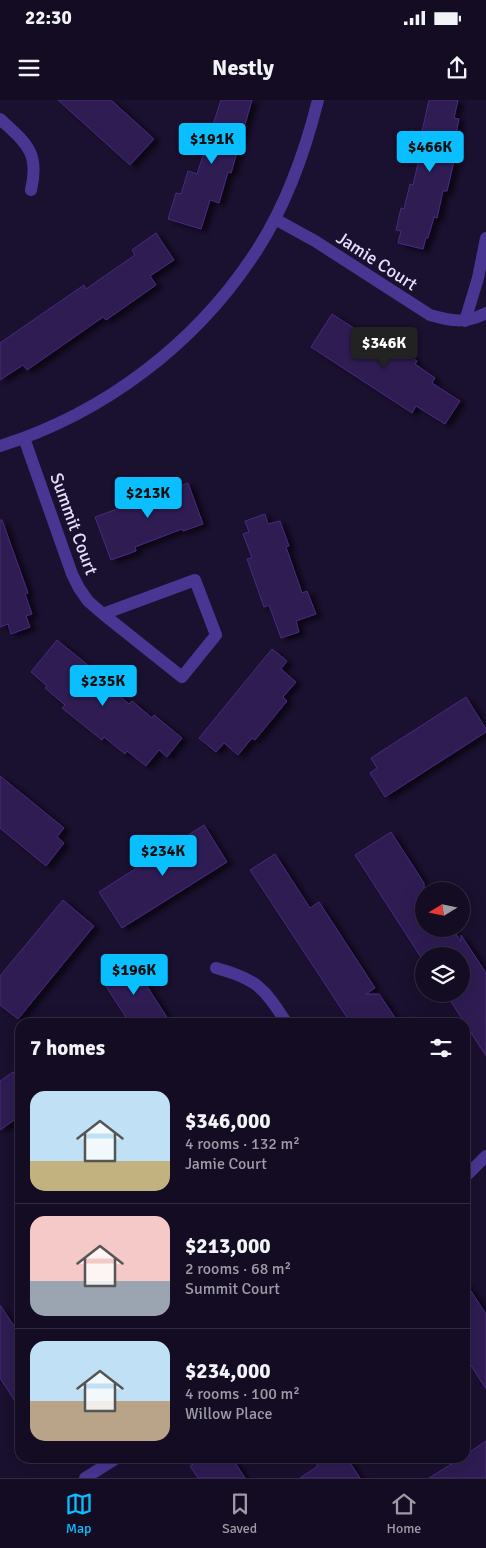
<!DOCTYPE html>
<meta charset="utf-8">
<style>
body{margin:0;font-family:Signika,sans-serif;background:#211a30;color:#f1f3f6;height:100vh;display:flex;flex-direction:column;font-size:19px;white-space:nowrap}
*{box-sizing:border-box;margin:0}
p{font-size:16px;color:#9d9ba6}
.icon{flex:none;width:28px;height:28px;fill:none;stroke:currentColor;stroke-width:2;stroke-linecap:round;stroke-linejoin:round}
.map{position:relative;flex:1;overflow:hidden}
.drawer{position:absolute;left:15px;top:918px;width:455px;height:445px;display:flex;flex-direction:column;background:#140c23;border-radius:15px;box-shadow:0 5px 20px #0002,0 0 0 1px #332c41}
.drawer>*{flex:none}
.needle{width:32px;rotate:260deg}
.fabs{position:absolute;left:415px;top:782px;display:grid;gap:10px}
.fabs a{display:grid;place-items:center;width:55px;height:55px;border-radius:50%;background:#140c23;box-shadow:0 5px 20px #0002,0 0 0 1px #332c41;font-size:25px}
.price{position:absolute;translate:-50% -42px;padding:0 11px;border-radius:5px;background:#0abfff;color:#111;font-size:16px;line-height:32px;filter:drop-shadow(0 1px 2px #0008)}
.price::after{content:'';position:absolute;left:50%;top:30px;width:15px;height:11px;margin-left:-8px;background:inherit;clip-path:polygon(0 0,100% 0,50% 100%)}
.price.current{background:#222;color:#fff}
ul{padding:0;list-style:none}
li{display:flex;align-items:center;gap:15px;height:125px;padding:0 15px}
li+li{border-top:1px solid #332c41}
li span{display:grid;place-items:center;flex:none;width:140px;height:100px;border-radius:15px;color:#555}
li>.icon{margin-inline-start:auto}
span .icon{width:60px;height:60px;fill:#fffc;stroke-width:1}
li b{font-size:21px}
h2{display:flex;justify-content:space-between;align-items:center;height:60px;padding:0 15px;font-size:21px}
.status{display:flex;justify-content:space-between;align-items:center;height:35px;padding:0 25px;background:#140c23;direction:ltr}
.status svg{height:14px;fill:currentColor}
header{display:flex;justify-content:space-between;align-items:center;height:65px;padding:0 15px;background:#140c23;font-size:22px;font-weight:700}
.tab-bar{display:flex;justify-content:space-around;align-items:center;height:70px;border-top:1px solid #332c41;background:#140c23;font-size:14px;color:#9d9ba6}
.tab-bar a{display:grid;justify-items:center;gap:2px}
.tab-bar .current{color:#0abfff}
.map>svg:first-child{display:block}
.building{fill:#2e1a52;stroke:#492a80;filter:url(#shadow)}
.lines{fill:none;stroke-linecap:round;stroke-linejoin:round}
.minor{stroke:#493692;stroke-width:12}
.labels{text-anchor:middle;stroke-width:5;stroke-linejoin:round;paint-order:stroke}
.street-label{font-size:18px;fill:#e7deff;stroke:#1a102f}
</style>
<div class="status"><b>22:30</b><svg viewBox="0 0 49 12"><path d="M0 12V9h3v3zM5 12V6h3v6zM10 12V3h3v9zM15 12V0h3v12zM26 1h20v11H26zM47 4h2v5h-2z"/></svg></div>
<header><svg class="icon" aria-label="menu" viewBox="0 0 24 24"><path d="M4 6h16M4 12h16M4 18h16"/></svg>Nestly<svg class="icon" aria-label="share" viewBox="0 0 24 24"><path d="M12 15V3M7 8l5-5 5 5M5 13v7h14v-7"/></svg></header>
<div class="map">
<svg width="486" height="1378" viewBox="0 0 486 1378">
<defs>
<filter id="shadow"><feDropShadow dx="5.5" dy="3" stdDeviation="2.5" flood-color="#0009"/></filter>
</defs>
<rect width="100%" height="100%" fill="#1a102f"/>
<path class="building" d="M58,0H111L154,39L130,65Z
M221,0H252L231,73L228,72L219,103L210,100L201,129L168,119L176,93L181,94L188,71L197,74Z
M429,0H458L454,18L459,19L454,43L458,44L447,91H443L437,118L434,117L428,138H426L423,149L398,143L401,131L396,130L401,108L404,109L410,84L413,85L424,37L421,36Z
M156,133L174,160L150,176L156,185L106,220L103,217L27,270L23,265L0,280V243L84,185L86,189L135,155L132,150Z
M332,214L369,238L373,232L417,261L415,264L435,278L432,283L460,301L445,324L416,306L412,313L311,247Z
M188,383L203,424L183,431L182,429L135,447L136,451L111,460L95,417L120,408L118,404L167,386L169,390Z
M265,414L268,424L280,421L289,446L286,447L302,493L307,491L316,514L296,521L299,532L281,538L269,505L264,507L247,459L252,458L243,434L249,432L245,421Z
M0,420H2L28,493L25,494L32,514L26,516L30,527L11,534L8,524L0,527Z
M57,540L94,570L92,573L129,604L132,601L152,618L154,615L182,638L167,657L159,650L146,666L127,651L125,654L104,637L102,640L62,608L65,605L45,588L47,586L31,572Z
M272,549L287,561L281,569L296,582L283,597L287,601L255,640L252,638L238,655L224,643L216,652L199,638Z
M466,597L486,629V632L385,697L370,673L377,668L371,658Z
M0,676L64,728L57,737L64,743L46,766L0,728Z
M204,725L227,762L122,828L99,792Z
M391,732L424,783V829H453L461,842V835L486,873V956L446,894H461V856H424V862L355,755Z
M275,754L310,808L319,802L375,888L366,894H379L398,922H350L250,770Z
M63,800L94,826L18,919L0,905V876Z
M131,861L139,874L170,922H129L102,880Z
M13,972L20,983V1016L0,1030V981Z
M465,1182L486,1214V1289L465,1256Z
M0,1205L20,1235V1309L0,1278Z
M486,1341V1378H429L461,1358H465V1355Z
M203,1358H232L245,1378H198L190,1366Z
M312,1358H347L360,1378H300L318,1366Z"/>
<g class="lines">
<path class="minor" d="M0,19C26,43 40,52 31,90
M275,119L315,141L430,215C451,221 465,224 486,213
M465,221L478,178L486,138
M24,338L72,474L79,488L88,501L103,514L182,577L216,535L195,480L103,514
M0,346C105,313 197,243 257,150C286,105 305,52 318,0
M216,868C257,879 264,888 286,922
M465,1077L486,1056
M85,1378L117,1358"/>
</g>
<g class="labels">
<g class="street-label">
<text transform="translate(377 161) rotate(33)" y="6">Jamie Court</text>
<text transform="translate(74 424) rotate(70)" y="6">Summit Court</text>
</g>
</g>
</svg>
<div class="fabs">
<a><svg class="needle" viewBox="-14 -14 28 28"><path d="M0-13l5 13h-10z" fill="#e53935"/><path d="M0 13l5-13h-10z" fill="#9d9ba6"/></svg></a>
<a><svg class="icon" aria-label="layers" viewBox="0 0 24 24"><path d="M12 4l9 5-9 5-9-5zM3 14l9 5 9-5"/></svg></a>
</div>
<b class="price" style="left:212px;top:65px">$191K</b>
<b class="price" style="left:430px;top:73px">$466K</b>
<b class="price current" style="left:384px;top:269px">$346K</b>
<b class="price" style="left:148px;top:419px">$213K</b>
<b class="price" style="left:103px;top:607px">$235K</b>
<b class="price" style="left:163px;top:777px">$234K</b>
<b class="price" style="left:134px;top:896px">$196K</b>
<section class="drawer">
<h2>7 homes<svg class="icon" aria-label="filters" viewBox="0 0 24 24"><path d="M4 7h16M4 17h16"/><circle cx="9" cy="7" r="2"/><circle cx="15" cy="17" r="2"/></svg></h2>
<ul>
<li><span style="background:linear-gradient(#bfe0f5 70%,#c2b280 0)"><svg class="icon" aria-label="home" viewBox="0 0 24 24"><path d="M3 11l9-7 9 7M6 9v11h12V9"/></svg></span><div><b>$346,000</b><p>4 rooms · 132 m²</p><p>Jamie Court</p></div></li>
<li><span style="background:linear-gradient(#f6c9c9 65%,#9aa5b1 0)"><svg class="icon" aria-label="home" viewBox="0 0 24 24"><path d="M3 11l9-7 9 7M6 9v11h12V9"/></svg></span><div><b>$213,000</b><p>2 rooms · 68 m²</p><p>Summit Court</p></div></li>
<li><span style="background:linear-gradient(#bfe0f5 60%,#b9a48a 0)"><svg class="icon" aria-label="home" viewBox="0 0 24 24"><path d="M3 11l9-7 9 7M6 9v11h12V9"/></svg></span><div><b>$234,000</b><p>4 rooms · 100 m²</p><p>Willow Place</p></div></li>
</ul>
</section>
</div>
<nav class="tab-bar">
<a class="current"><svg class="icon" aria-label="map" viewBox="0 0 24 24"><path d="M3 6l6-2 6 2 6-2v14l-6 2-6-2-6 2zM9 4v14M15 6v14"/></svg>Map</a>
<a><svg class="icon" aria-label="saved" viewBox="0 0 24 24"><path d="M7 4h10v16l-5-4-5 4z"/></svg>Saved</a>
<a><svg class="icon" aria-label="home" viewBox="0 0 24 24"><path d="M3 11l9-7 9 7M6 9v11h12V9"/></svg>Home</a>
</nav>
